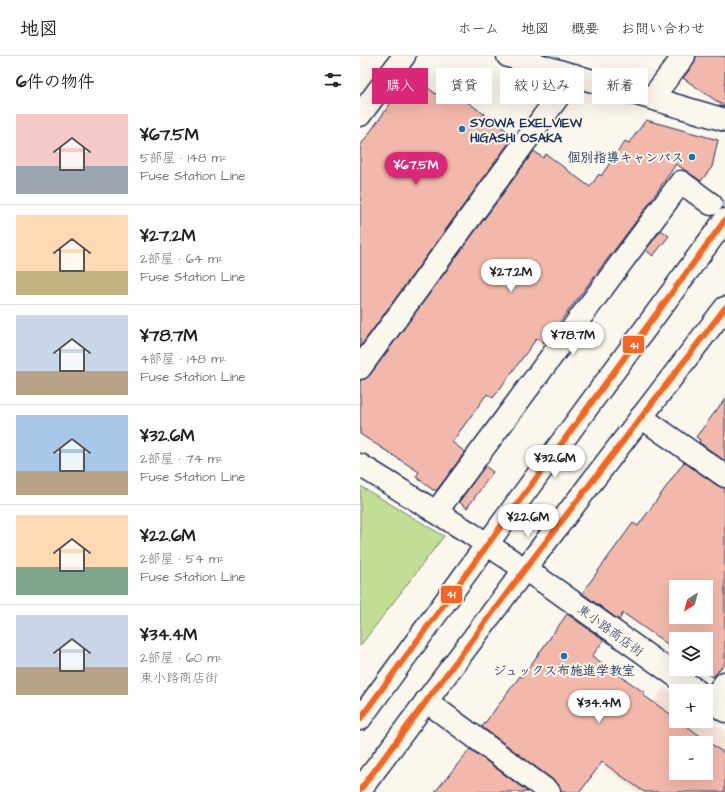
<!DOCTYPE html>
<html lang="ja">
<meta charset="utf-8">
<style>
body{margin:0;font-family:"Architects Daughter","Klee One",sans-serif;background:#f2f2f2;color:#202124;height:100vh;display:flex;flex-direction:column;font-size:15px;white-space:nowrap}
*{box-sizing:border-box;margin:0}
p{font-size:13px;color:#757577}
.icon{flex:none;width:22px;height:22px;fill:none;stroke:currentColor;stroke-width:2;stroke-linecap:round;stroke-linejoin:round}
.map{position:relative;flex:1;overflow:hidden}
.side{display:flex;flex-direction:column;background:#fff;width:360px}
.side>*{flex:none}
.guide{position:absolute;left:12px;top:12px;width:293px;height:36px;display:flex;gap:8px}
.needle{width:26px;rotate:216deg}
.buttons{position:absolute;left:309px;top:524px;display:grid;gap:8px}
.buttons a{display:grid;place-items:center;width:44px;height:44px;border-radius:0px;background:#fff;box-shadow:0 4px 16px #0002;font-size:20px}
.price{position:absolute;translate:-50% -34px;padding:0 9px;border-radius:14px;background:#fff;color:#222;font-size:13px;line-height:26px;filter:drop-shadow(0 1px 2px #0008)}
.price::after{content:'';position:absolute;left:50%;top:24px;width:12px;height:9px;margin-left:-6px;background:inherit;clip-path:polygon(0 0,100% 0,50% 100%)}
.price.current{background:#db2777;color:#fff}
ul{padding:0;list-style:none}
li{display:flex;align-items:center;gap:12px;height:100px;padding:0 16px}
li+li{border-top:1px solid #e0e0e0}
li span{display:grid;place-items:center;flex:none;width:112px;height:80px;border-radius:0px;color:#555}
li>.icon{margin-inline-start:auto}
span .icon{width:48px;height:48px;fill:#fffc;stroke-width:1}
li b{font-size:17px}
h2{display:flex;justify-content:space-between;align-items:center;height:48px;padding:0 16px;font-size:17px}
.pill{padding:0 14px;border-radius:0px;background:#fff;box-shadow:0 4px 16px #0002;font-size:14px;line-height:36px}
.pill.current{background:#db2777;color:#fff}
header{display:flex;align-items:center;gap:24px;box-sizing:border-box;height:56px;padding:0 20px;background:#fff;border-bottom:1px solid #e0e0e0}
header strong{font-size:19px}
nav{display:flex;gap:22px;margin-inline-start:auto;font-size:14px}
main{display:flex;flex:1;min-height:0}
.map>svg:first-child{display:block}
.built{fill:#f8e4d8}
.park{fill:#c2de95;stroke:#6e867a}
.building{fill:#f2b8ab;stroke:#1b2f5e;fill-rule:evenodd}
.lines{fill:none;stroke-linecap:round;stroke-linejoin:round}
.street-casing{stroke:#1b2f5e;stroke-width:25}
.secondary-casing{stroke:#1b2f5e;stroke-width:25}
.street{stroke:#fbf7ec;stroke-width:22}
.secondary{stroke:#fbf7ec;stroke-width:22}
.bus-1-casing{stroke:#fbf7ec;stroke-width:9}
.bus-1{stroke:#f26522;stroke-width:6}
.poi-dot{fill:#1f6fb2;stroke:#fbf7ec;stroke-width:1.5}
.labels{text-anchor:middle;stroke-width:4;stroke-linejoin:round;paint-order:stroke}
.poi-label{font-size:13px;font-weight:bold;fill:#1b2f5e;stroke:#fbf7ec;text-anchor:start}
.street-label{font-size:13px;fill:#1b2f5e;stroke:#fbf7ec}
.line-badge{stroke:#fbf7ec;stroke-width:1.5}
.badge-label{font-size:11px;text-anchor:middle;font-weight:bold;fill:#fff}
</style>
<header>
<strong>地図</strong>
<nav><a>ホーム</a><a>地図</a><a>概要</a><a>お問い合わせ</a></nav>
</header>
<main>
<section class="side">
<h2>6件の物件<svg class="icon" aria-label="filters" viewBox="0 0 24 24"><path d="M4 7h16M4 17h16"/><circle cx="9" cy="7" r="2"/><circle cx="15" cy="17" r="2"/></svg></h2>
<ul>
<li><span style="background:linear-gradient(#f6c9c9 65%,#9aa5b1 0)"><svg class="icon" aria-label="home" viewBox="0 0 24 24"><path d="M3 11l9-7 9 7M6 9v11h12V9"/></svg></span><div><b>¥67.5M</b><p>5部屋 · 148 m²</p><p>Fuse Station Line</p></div></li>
<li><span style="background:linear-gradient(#ffd9b3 70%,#c2b280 0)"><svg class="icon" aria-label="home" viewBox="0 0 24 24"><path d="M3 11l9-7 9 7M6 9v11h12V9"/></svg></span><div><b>¥27.2M</b><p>2部屋 · 64 m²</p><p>Fuse Station Line</p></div></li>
<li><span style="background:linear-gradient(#c9d6e8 70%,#b9a48a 0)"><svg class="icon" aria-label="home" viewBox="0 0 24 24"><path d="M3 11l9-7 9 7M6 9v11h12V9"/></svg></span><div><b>¥78.7M</b><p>4部屋 · 148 m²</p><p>Fuse Station Line</p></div></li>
<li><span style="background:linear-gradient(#a9c7e8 70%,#b9a48a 0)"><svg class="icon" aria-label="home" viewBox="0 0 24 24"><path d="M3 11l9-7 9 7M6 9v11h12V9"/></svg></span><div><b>¥32.6M</b><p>2部屋 · 74 m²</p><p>Fuse Station Line</p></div></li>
<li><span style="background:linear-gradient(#ffd9b3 65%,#7fa58c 0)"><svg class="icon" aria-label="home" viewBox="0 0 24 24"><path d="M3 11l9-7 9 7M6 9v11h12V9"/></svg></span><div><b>¥22.6M</b><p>2部屋 · 54 m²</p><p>Fuse Station Line</p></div></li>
<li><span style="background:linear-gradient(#c9d6e8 65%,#b9a48a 0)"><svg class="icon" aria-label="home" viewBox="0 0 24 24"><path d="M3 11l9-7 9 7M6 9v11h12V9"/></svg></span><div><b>¥34.4M</b><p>2部屋 · 60 m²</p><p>東小路商店街</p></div></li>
</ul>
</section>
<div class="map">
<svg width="365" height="736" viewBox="0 0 365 736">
<rect width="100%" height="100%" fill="#fbf7ec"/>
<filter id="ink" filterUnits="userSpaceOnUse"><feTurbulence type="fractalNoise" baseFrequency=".025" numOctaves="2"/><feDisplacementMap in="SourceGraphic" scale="8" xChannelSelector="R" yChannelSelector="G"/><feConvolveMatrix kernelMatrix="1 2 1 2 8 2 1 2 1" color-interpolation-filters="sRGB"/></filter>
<g filter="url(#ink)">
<path class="built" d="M304,631L316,640V662L302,653L257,716L284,736H278L245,712Z
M346,662L365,676V698L320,665H346Z"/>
<path class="park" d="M0,430L84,480L0,590Z"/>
<path class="building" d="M336,0H365V51L323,22L334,8Z
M51,19L76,38L83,28L154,80L0,291V90Z
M286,64L358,84L352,111L341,125L316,108L286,152L184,287L177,282L133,342L127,338L92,386L105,396L77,434H73L56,421L59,416L0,378V324L5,323L10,319L174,95L183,102L186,98L230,131L239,118L241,120L265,85L269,87Z
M301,174L309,180L293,200L286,194Z
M365,343V405L339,386L340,384L336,381Z
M324,406L358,430L365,432V607L353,621L342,613H346V583H316V594L263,557L259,564L222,537L273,467L278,470ZM316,531H346V561H316Z
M125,410L133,416L107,452L99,446Z
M207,558L244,584L232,600L285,637L283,639L316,662V665H320L365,698V736H284L242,706L220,736H201L200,731L196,726L122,671L160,620L162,621ZM316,687H346V717H316Z
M110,693L168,736H75Z"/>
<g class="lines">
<defs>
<path id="street" d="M292,42L324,0
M0,59L44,0
M0,312L214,19
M281,361L365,420
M0,409L110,477L193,532L337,635
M76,456L321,126L351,148
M346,641L365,655
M66,645L189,736
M351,645L365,627"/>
<path id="secondary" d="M148,0L365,64
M0,663L157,447L365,164
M0,734L165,513L365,252"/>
</defs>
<use href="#street" class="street-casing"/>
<use href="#secondary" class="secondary-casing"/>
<use href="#street" class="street"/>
<use href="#secondary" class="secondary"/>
<defs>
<path id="bus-1" d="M0,663L365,164
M0,734L165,513L365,252"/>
</defs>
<use href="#bus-1" class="bus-1-casing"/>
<use href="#bus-1" class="bus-1"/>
</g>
</g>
<g class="poi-dot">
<circle cx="102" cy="73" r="4"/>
<circle cx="332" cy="101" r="4"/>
<circle cx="204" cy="600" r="4"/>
</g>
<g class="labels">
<g class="poi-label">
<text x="110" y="71">SYOWA EXELVIEW<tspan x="110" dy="15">HIGASHI OSAKA</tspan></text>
<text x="324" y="106" text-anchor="end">個別指導キャンパス</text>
<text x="204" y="619" text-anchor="middle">ジュックス布施進学教室</text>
</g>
<g class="street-label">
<text transform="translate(251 574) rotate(36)" y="5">東小路商店街</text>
</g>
</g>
<g class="line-badge">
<rect x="262" y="279" width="23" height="19" rx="4" fill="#f26522"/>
<rect x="80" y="529" width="23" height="19" rx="4" fill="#f26522"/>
</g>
<g class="badge-label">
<text x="274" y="293">41</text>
<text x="91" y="542">41</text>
</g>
</svg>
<div class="buttons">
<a><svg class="needle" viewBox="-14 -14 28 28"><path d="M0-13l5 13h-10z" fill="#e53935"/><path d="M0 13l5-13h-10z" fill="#757577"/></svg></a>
<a><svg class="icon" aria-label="layers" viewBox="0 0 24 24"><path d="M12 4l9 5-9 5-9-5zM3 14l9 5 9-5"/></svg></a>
<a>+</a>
<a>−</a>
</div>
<b class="price current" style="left:56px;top:130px">¥67.5M</b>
<b class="price" style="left:151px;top:237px">¥27.2M</b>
<b class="price" style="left:213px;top:300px">¥78.7M</b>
<b class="price" style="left:195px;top:423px">¥32.6M</b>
<b class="price" style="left:168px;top:482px">¥22.6M</b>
<b class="price" style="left:239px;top:668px">¥34.4M</b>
<div class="guide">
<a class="pill current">購入</a>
<a class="pill">賃貸</a>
<a class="pill">絞り込み</a>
<a class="pill">新着</a>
</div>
</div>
</main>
